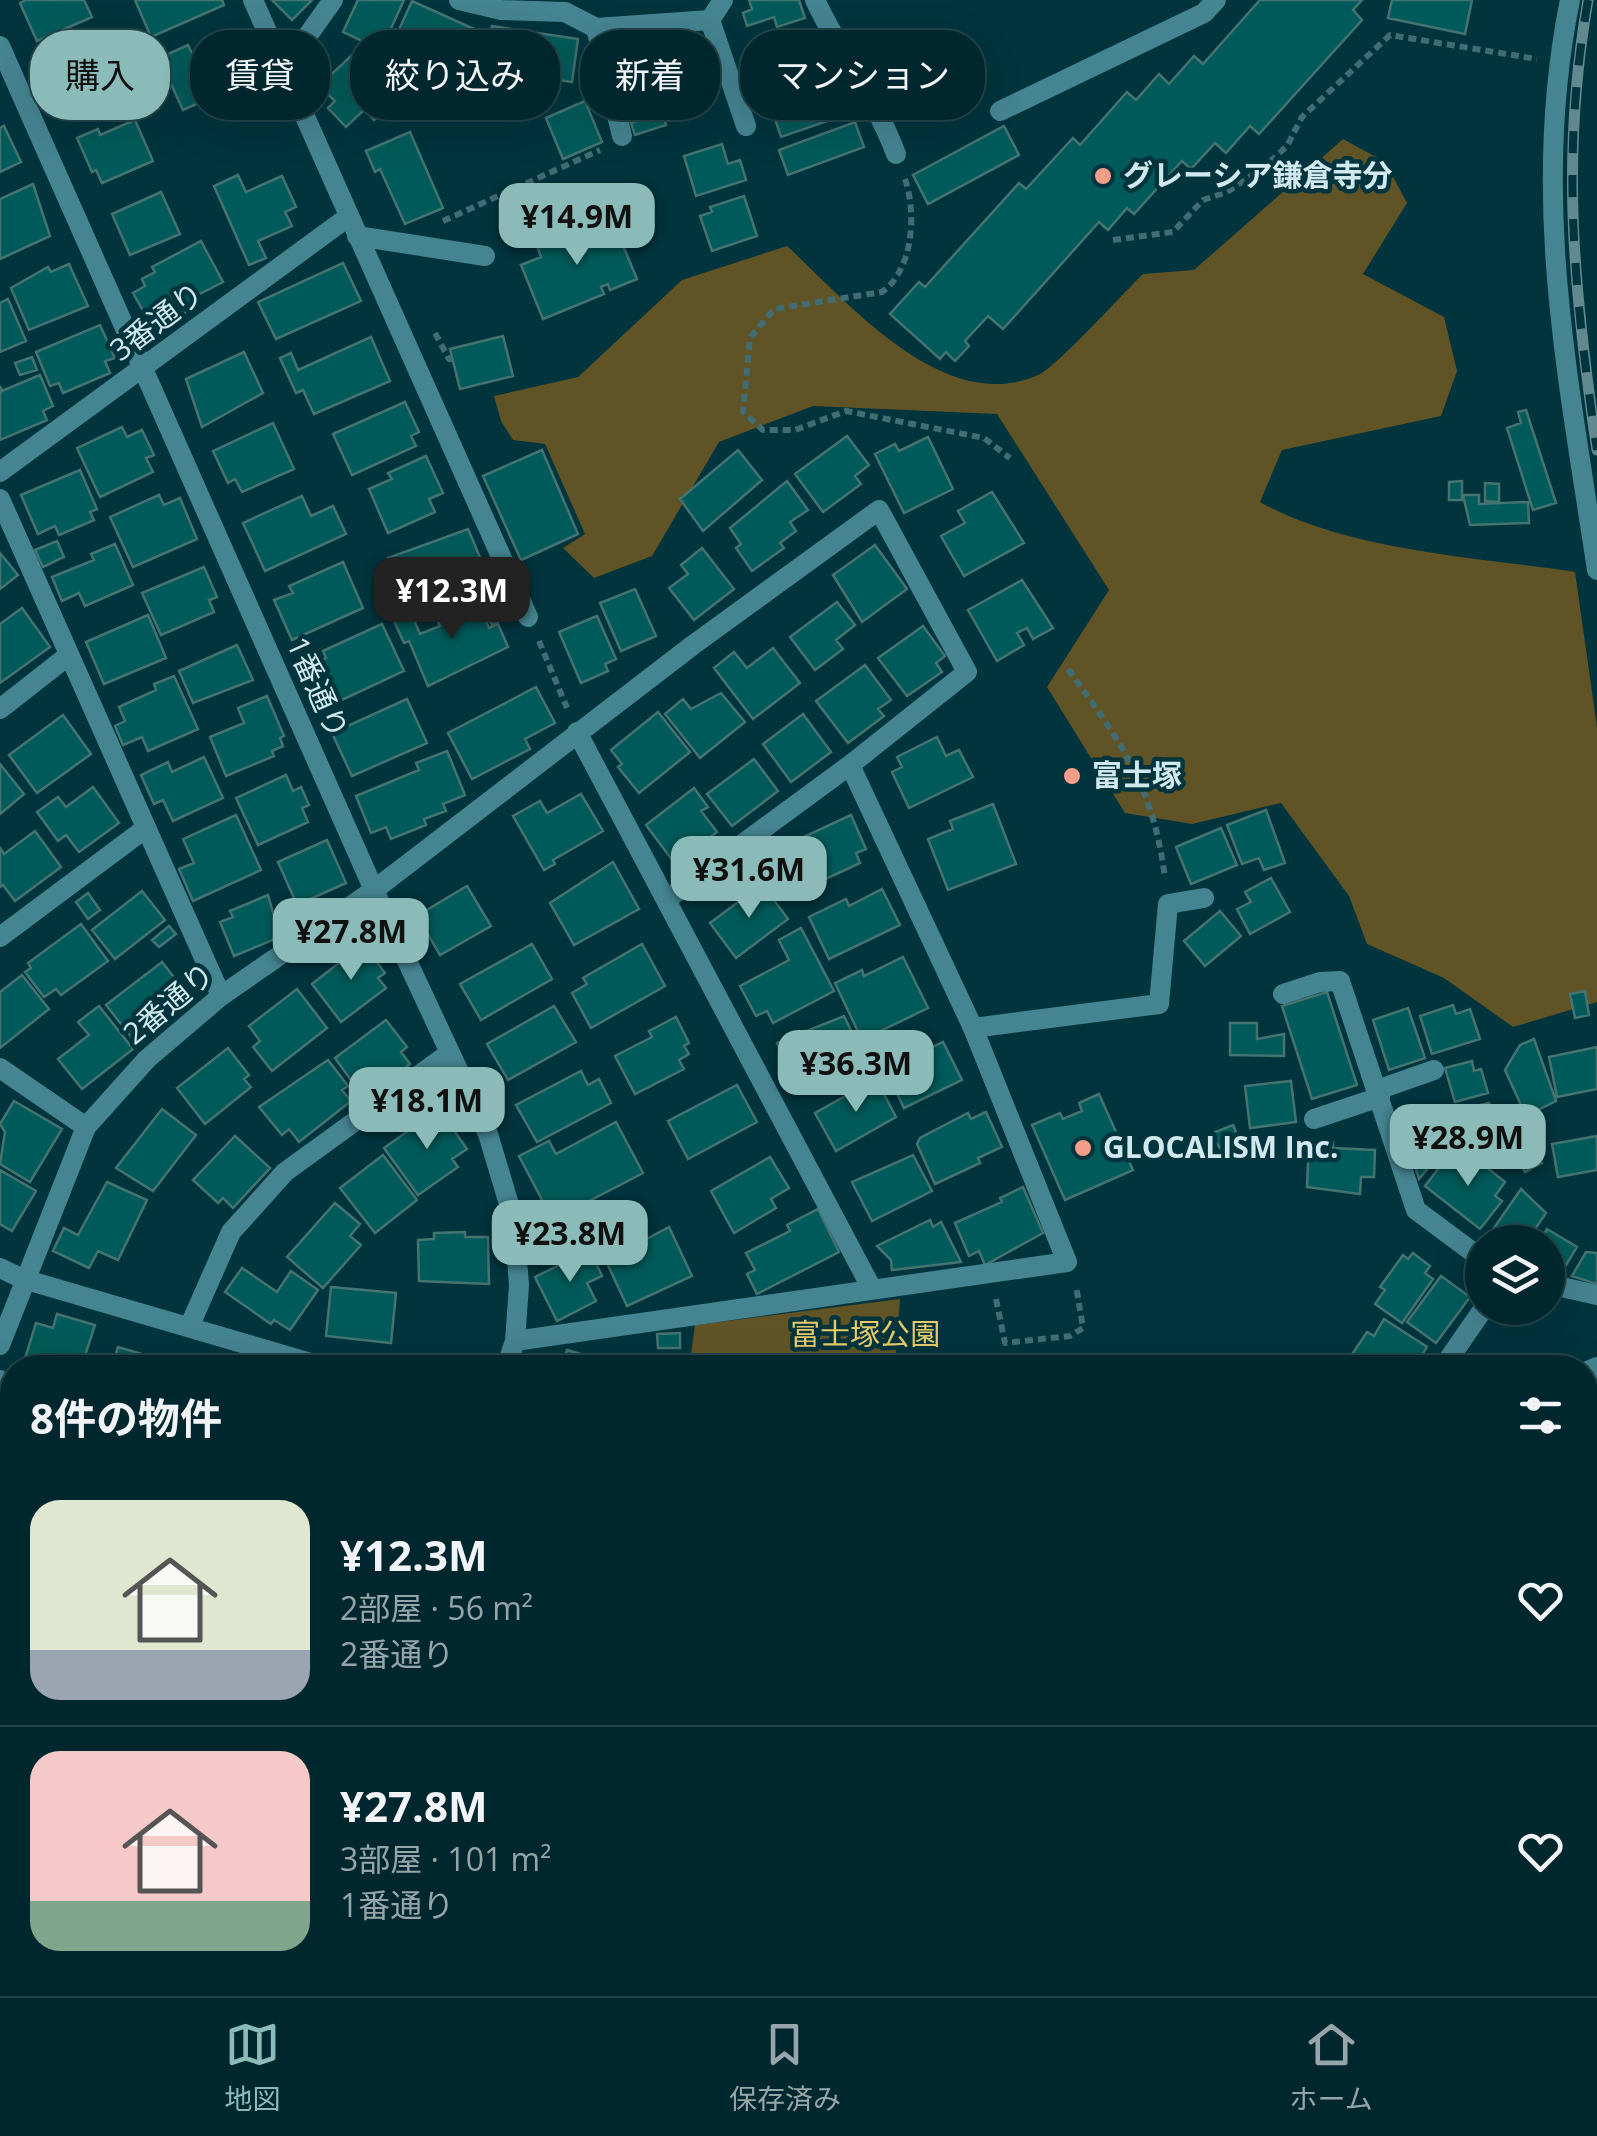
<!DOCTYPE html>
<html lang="ja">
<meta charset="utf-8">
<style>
body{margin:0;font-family:"Open Sans","Noto Sans JP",sans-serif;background:#0f333a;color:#f1f3f6;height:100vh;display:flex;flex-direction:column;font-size:38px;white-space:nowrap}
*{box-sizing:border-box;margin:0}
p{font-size:32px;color:#96a5aa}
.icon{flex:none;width:55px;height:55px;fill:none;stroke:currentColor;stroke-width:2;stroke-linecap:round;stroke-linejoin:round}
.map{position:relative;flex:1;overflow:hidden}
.panel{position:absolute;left:0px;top:1355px;width:1598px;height:642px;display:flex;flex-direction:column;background:#01272e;border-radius:40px 40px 0 0;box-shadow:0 10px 40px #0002,0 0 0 2px #23444a}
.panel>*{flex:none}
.hud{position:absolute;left:30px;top:30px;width:1000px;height:90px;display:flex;gap:20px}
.fabs{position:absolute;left:1465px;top:1225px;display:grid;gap:20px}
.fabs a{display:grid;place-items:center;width:100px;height:100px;border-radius:50%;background:#01272e;box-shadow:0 10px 40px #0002,0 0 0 2px #23444a;font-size:50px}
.price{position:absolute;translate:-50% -85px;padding:0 22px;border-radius:20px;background:#8bbbb9;color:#111;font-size:32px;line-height:65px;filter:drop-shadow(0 2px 5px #0008)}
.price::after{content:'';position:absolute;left:50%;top:60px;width:30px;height:22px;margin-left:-15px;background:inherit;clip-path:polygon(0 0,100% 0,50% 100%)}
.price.active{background:#222;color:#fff}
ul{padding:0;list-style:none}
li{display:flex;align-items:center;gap:30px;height:250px;padding:0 30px}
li+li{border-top:2px solid #23444a}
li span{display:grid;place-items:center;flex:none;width:280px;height:200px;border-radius:30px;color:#555}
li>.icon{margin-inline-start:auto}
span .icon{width:120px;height:120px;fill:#fffc;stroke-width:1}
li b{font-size:42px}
h2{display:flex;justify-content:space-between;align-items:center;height:120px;padding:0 30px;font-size:42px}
.pill{padding:0 35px;border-radius:40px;background:#01272e;box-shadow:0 10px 40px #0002,0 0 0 2px #23444a;font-size:35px;line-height:90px}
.pill.active{background:#8bbbb9;color:#111}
.menu{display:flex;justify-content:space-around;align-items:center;height:140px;border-top:2px solid #23444a;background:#01272e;font-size:28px;color:#96a5aa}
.menu a{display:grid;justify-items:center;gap:5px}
.menu .active{color:#8bbbb9}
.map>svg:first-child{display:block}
.green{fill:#605427}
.building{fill:#005a59;stroke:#447372;stroke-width:2.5}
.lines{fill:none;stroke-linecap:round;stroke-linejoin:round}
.path{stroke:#426c74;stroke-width:6;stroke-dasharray:8 5;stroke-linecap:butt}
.service{stroke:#458491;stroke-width:20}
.minor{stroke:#458491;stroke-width:20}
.tertiary{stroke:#458491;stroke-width:20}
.rail-casing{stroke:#628990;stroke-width:11}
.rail{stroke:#01343d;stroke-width:8;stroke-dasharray:22;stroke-linecap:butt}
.poi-dot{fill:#f49e8a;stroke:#01343d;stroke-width:4}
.labels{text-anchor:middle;stroke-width:9;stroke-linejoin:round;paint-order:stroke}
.poi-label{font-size:30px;font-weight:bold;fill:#d1e9ee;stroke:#01343d;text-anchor:start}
.street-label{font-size:30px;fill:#d1e9ee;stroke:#01343d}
.park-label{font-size:30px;fill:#e6ca6a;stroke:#01343d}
</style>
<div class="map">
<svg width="1597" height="1996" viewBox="0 0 1597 1996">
<rect width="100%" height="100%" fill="#01343d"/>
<path class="green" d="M1343,139L1385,162L1407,203L1363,274L1444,317L1457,371L1441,416L1282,450L1260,502C1348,551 1476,557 1575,572L1597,727V1002L1513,1027L1444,978L1367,944L1349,896L1281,803L1192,824L1125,813L1047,687L1109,590L997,414L813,406L719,442L652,556L594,578L563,548L585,534L545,444L513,440L501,421L494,396L578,377L682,280L787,246C848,302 944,417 1038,375C1056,368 1124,292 1143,274L1194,270Z
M900,1299L895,1367L689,1368L695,1325Z
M12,1679V1985H53L48,1996H0V1704Z"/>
<path class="building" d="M26,0H84L92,17L37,41L20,3Z
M135,0H222L224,5L151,37Z
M272,0H312L292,20Z
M358,0H404L381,50L343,32Z
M749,0H799L805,18L777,27L774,17L747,26L743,13L752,9Z
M1260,0H1362L1353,10L1362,20L1259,134L1250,126L1226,153L1215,143L1191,169L1182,161L1134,214L1127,208L1108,230L1099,222L1003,329L988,316L965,341L969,346L955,361L946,352L940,359L890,314L919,282L925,287L1019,183L1026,189L1073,138L1080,145L1127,92L1136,100L1159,74L1169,84L1194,56L1203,64Z
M1392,0H1472L1465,34L1388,18Z
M412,1L474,29L454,75L391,47Z
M492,26L578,39L572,82L485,68Z
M811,34L823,68L775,84L763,50Z
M230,42L248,81L183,110L159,58L188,45L194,58Z
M102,45L120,87L80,105L71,86L49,95L39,71Z
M685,50L688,58L700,54L709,82L692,87L694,95L667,103L653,61Z
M372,53L380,61L385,55L403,73L346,127L328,108L335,101L319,86L353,54L362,63Z
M411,62L441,76L429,102L399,89Z
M836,85L845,115L781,137L771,107Z
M387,94L394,102L374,120L367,112Z
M585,101L602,142L563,159L546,118Z
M662,112L666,125L635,135L631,123Z
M135,120L153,161L102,183L96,170L92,172L77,138L98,129L100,135Z
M855,122L864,147L788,175L779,150Z
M4,126L21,162L0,172V128Z
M1004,126L1019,155L928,204L913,175Z
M410,132L443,208L405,224L380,169L375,172L366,151Z
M722,144L728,164L740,160L746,180L696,196L684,156Z
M238,175L246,192L282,176L296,207L285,212L292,226L258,241L266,258L249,265L214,186Z
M33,184L50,236L0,259V199Z
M161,192L180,234L130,255L112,214Z
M744,196L757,236L712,251L700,216L712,212L710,207Z
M605,218L617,245L622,243L637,279L610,290L608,284L601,287L604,294L543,319L521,265L541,257L537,246Z
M201,241L223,282L194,297L198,306L166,323L161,315L149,321L133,293L145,286L142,279L155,272L152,267Z
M343,263L361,301L276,339L258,302Z
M69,264L88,306L29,330L11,288L48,267L51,272Z
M8,299L26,341L0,352V303Z
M100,325L115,358L105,361L110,373L63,393L59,383L50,386L36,352Z
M503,336L513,376L460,389L450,349Z
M371,337L390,381L314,414L303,390L296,393L280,358L291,353L298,370Z
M244,352L263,393L202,427L186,379Z
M32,357L37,370L20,375L15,363Z
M40,375L53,406L43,411L47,420L0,440V386L2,391Z
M405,402L419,432L411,436L416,446L352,475L333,434Z
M1526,410L1556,503L1533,510L1507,428L1521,423L1518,412Z
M273,423L294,469L242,492L235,479L228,483L213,451Z
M122,427L127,437L142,430L154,455L146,458L153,472L100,497L77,448Z
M847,436L869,465L855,476L861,484L823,512L795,474Z
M928,437L953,489L904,513L875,454L895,444L899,451Z
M542,450L578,534L521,560L483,476Z
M738,450L762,480L703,531L680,499Z
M426,456L443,493L429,499L435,512L388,533L369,489L392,479L388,473Z
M80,470L97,509L90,512L94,520L59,535L55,526L38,534L21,495Z
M787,481L808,510L790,522L796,531L780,543L784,548L752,571L736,548L741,544L730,528Z
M1462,481V500H1449V482Z
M1485,483L1499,484V502L1485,501Z
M992,492L1024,543L964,576L941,536L965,523L958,511Z
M159,495L164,505L180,498L197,539L133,567L110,517Z
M1463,495H1479V504L1528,502L1529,523L1470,525Z
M302,496L311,516L333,506L346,534L265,571L243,523Z
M468,529L482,562L470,568L474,578L409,606L388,558Z
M57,541L64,557L43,567L35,550Z
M115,544L133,585L85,606L79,593L62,601L52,577L94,560L91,554Z
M875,545L907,589L862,622L833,575Z
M702,548L734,589L694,620L669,588L688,574L681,565Z
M0,553L18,575L0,589Z
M343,562L363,608L292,640L274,600L293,593L289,586Z
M204,567L217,597L209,600L214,612L161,635L142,593Z
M1022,580L1053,628L1033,639L1027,628L1017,633L1024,645L997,661L968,610Z
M635,589L656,636L621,651L600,603Z
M477,601L489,628L498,624L508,647L428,686L409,641L404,643L394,621L411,613L420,634L440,626L437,619Z
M837,602L855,625L836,640L843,649L815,670L790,637Z
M496,607L502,620L492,625L486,611Z
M22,608L50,647L0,683V624Z
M148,615L166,658L104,684L86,642Z
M597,616L616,659L605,664L608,671L581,683L559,632Z
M382,624L404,671L331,705L312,664L326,658L323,651Z
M923,626L945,656L936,663L942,672L907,696L878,658Z
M237,645L253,680L193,703L179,671Z
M773,648L800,683L753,719L714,668L734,652L747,668Z
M865,665L891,700L878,709L884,716L848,743L816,701Z
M174,676L198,729L148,751L142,737L123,745L115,726L125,721L119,707L156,690L154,684Z
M536,687L555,723L525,739L530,749L472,779L448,733Z
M721,693L745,722L700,758L665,714L683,699L691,709Z
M267,696L284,736L280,738L283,746L272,751L274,756L226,776L210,737L244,723L238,708Z
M407,699L427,743L352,776L332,733Z
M658,712L690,752L639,793L618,767L622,764L611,750Z
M803,714L831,752L791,782L763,744Z
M63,715L91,754L37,793L9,755Z
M937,737L946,756L959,750L973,777L909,808L892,772L902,767L897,757Z
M447,751L465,795L443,804L446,811L424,819L426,825L391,839L386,827L371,833L356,796L419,770L416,763Z
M204,757L223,798L173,821L163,800L154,804L141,775L168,762L172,772Z
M754,759L778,791L732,826L707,794Z
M0,764L24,794L0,814Z
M286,775L293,791L301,787L309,805L302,808L308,822L258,845L236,798Z
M93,787L119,823L79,852L66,835L58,841L37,812L58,797L66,807Z
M694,788L708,807L701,811L717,832L675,864L646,825Z
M581,794L603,831L553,860L555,864L544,870L513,816L540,801L547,813Z
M993,804L1016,864L948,890L928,839L953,829L950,821Z
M1266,810L1285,863L1264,870L1259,858L1242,864L1227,825Z
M236,815L261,870L193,901L179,869L194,863L183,839Z
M851,815L866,849L856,853L860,863L791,895L771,852Z
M1221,828L1237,865L1191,884L1176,847Z
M35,831L61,867L15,901L3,885L0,887V848L4,854Z
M327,840L346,883L297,905L278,862Z
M613,862L639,909L574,945L550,903Z
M1271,878L1290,912L1250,934L1237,909L1251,902L1245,892Z
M762,884L788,919L736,958L710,923Z
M467,886L491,926L440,955L417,916Z
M882,889L900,925L829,959L809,917L846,899L849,906Z
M142,891L165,920L115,959L92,930Z
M88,893L100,910L88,919L76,902Z
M268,895L280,937L234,956L220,922L233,917L230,911Z
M1220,911L1241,936L1205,966L1184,941Z
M81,924L108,961L61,995L56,989L44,997L25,972L31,968L28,963Z
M169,926L176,934L159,947L152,940Z
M801,928L834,991L773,1023L767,1011L756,1016L740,986L789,960L779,940Z
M363,944L385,973L378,978L386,988L341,1022L312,984Z
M532,944L552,979L481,1020L460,984Z
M642,944L665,986L591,1028L572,993L587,984L583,978Z
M903,957L928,1008L862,1040L835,983L862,970L864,976Z
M162,962L187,994L170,1008L174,1013L136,1043L106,1005Z
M22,975L49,1009L0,1048V992Z
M297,989L327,1028L272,1071L253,1047L260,1041L249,1026Z
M1585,991L1589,1015L1575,1018L1570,994Z
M1327,992L1357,1085L1312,1099L1282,1006Z
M1453,1005L1456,1014L1470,1009L1480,1039L1432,1054L1420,1016Z
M99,1006L133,1049L82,1089L58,1059L89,1035L78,1022Z
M554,1006L576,1042L508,1080L487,1044Z
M1408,1008L1425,1058L1389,1070L1373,1020Z
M844,1016L860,1049L843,1057L846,1064L789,1090L784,1078L791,1074L777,1043Z
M676,1017L689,1043L684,1046L689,1054L679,1060L684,1069L635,1094L615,1056L652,1037L649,1031Z
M386,1020L407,1047L401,1052L410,1064L364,1098L335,1058Z
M1230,1023H1257V1039L1284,1034V1056L1230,1055Z
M1534,1039L1556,1101L1526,1116L1505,1070L1520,1045Z
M943,1042L962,1080L904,1108L885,1069Z
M1597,1047V1089L1557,1097L1549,1057Z
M228,1048L249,1075L244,1079L251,1087L205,1124L177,1088Z
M328,1060L348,1086L342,1090L351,1101L299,1142L289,1129L282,1135L259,1107Z
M1472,1061L1474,1071L1481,1069L1488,1093L1455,1102L1445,1068Z
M581,1071L588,1085L599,1079L611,1103L537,1142L516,1105Z
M876,1079L896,1117L836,1151L815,1113Z
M1291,1081L1296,1122L1250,1128L1245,1086Z
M737,1085L757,1122L688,1159L668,1121Z
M1099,1094L1133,1170L1065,1200L1032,1125L1060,1113L1063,1119L1082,1111L1079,1103Z
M14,1101L62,1129L30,1182L0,1164L5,1132L0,1124Z
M1489,1103L1498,1136L1458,1145L1450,1112Z
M1439,1106L1453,1146L1441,1153L1419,1179L1400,1118Z
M162,1109L196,1135L153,1191L116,1168Z
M439,1109L467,1149L452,1159L458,1167L418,1195L384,1148Z
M986,1112L1002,1147L978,1158L980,1163L935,1184L917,1144L920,1138L968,1113L971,1119Z
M616,1122L643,1173L562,1215L559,1210L550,1215L519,1156L549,1141L556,1154Z
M1233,1125L1240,1142L1222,1151L1210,1134Z
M235,1136L270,1168L233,1208L223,1198L218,1203L193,1180Z
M1597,1136V1170L1558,1177L1552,1144Z
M1309,1141L1333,1142V1148L1375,1150L1374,1177H1361L1360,1194L1307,1187Z
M1532,1146L1542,1163L1525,1172L1515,1155Z
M383,1155L417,1200L375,1233L340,1188Z
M913,1155L932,1191L872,1221L852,1182Z
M1471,1155L1505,1182L1495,1196L1502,1201L1480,1229L1425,1186L1448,1156L1462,1166Z
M770,1157L789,1188L771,1199L776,1208L734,1233L711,1191Z
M0,1170L36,1191L12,1231L0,1224Z
M107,1182L147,1200L118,1260L98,1251L89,1268L53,1251L64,1228L78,1235Z
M1023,1187L1043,1233L985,1265L979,1251L969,1256L955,1223L1002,1202L1000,1198Z
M1521,1189L1546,1213L1527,1241L1517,1233L1510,1242H1494L1487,1238Z
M335,1203L360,1224L350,1236L361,1245L323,1288L287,1257Z
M818,1209L839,1252L757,1294L747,1274L755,1270L746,1253L790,1231L787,1225Z
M930,1220L933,1227L941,1222L961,1262L892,1270L891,1260L877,1246Z
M669,1227L692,1276L627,1306L606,1261Z
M1547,1229L1577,1247L1566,1265L1553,1257L1548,1263V1242H1539Z
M465,1232V1237H488L489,1284L419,1281L418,1240L434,1239V1233Z
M590,1250L602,1276L587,1283L596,1301L557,1321L535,1277Z
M1586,1252L1597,1253V1284L1572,1276Z
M1413,1253L1430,1266L1425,1273L1433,1279L1402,1323L1375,1304L1385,1290L1380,1287L1403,1255L1408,1259Z
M242,1268L277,1292L291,1271L318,1290L290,1330L274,1320L271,1324L225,1292Z
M1441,1276L1470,1297L1436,1343L1407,1322Z
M331,1287L396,1293L391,1343L326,1336Z
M57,1314L95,1325L81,1368H22L36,1323L53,1328Z
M1384,1319L1427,1347L1414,1368H1356L1347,1362L1367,1332L1374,1336Z
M680,1333V1348H658L657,1334Z
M118,1347L162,1360L160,1368H111Z
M567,1350L609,1362L607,1368H547L551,1356L563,1360Z
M618,1356L637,1361L636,1366L641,1368H615Z
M1585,1426L1597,1428V1464L1585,1461Z
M12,1442V1498L3,1502L0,1447Z
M1585,1482L1597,1485V1526L1585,1523Z
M1587,1577L1597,1578V1625L1585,1623Z
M1585,1703L1597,1704V1752L1585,1751Z
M1589,1800L1597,1801V1842L1585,1840Z
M1585,1854L1597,1857V1896L1585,1894Z
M1585,1899L1597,1902V1946L1585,1943Z
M100,1985H135L130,1996Z
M154,1985H206L204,1996H152Z
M250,1985H297L296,1996H249Z
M348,1985H370L384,1996H344Z
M439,1985H455L485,1995L435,1996Z
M521,1985H568L565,1996Z
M721,1985H762L759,1996H719Z
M776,1985H833L836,1986L834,1996H773Z"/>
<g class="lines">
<path class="path" d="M905,179C917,214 913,270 882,292L774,309L750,338L743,412L763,430H795L846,411L984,438L1010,458
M443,221L600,150
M1113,240L1173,232L1203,200L1227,192L1263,168L1287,146L1302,117L1390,35L1537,59
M435,333L449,359H453
M539,641L567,708
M1068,669C1121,742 1153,785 1165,878
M996,1299L1005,1343L1070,1336L1083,1328L1076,1286"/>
<path class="service" d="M815,0C840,53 875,98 896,154
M596,28L622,136
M357,236L485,256
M1283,994L1320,982L1340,981L1416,1210L1482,1259
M973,1028L1159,1004L1168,904L1204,898
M1377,1090L1434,1070
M1314,1119L1380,1097
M1548,1284L1597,1295
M1448,1368V1360L1484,1308
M66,1985L86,1996
M949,1985L950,1996
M221,1996L223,1985
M420,1996L425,1985
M605,1996L606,1985
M847,1996L849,1985
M1380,1996L1381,1985"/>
<path class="minor" d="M253,0L528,617
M459,0L501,10L565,12L596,28L710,20
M723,0L710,20L746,126
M0,46L374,890L488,1134L514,1221L519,1285L515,1341L506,1368
M284,69L333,0
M1000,111L1204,13L1216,0
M0,472L348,217
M0,499L221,996
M0,709L69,655
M577,732L872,1289
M666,900L850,765
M0,937L146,828
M0,1068L86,1127
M190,1325L231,1232L285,1172L448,1054
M0,1345L86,1127L147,1059L221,996L374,890L693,645L879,510L967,672L850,765L973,1028L1067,1262L515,1341
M0,1380L12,1404
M0,1424L12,1418
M1074,1985L1079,1996"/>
<path class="tertiary" d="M1570,0C1530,196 1568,376 1597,570
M0,1268L23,1279L328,1368
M1585,1372L1597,1367"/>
<defs>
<path id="rail" d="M1588,0C1560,158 1574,293 1597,450"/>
</defs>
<use href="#rail" class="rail-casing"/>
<use href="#rail" class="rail"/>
</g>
<g class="poi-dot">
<circle cx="1103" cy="176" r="10"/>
<circle cx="1072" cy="776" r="10"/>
<circle cx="1083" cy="1148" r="10"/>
</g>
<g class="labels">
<g class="poi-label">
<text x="1123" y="186">グレーシア鎌倉寺分</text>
<text x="1092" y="786">富士塚</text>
<text x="1103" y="1158">GLOCALISM Inc.</text>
</g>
<g class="street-label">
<text transform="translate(157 322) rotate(-37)" y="10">3番通り</text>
<text transform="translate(317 688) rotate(66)" y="10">1番通り</text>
<text transform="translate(169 1004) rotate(-40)" y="10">2番通り</text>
</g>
<g class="park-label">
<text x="865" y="1345">富士塚公園</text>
</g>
</g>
</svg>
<div class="fabs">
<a><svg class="icon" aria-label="layers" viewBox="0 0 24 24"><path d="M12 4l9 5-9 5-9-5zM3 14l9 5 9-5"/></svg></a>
</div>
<b class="price" style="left:577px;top:268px">¥14.9M</b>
<b class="price active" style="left:452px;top:642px">¥12.3M</b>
<b class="price" style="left:749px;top:921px">¥31.6M</b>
<b class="price" style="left:351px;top:983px">¥27.8M</b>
<b class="price" style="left:856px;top:1115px">¥36.3M</b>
<b class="price" style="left:427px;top:1152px">¥18.1M</b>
<b class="price" style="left:1468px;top:1189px">¥28.9M</b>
<b class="price" style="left:570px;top:1285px">¥23.8M</b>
<div class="hud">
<a class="pill active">購入</a>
<a class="pill">賃貸</a>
<a class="pill">絞り込み</a>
<a class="pill">新着</a>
<a class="pill">マンション</a>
</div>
<section class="panel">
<h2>8件の物件<svg class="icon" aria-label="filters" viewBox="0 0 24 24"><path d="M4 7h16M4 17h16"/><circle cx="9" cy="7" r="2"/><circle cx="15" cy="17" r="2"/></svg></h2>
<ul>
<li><span style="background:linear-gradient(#dfe7d0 75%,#9aa5b1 0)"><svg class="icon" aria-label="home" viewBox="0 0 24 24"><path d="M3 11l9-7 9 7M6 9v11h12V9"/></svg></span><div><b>¥12.3M</b><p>2部屋 · 56 m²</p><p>2番通り</p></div><svg class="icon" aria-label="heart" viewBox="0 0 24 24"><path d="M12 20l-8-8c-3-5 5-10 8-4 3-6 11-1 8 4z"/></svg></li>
<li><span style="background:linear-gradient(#f6c9c9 75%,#7fa58c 0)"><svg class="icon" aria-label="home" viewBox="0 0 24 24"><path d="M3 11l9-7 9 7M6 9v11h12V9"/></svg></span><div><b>¥27.8M</b><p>3部屋 · 101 m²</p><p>1番通り</p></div><svg class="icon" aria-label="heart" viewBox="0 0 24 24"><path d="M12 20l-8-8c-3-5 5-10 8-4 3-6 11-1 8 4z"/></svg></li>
</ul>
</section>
</div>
<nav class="menu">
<a class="active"><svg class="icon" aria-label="map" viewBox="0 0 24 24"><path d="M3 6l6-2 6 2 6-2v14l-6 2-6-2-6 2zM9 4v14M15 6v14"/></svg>地図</a>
<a><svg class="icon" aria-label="saved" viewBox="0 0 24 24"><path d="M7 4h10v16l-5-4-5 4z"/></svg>保存済み</a>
<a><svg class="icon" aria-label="home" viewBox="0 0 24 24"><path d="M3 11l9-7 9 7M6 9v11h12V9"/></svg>ホーム</a>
</nav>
